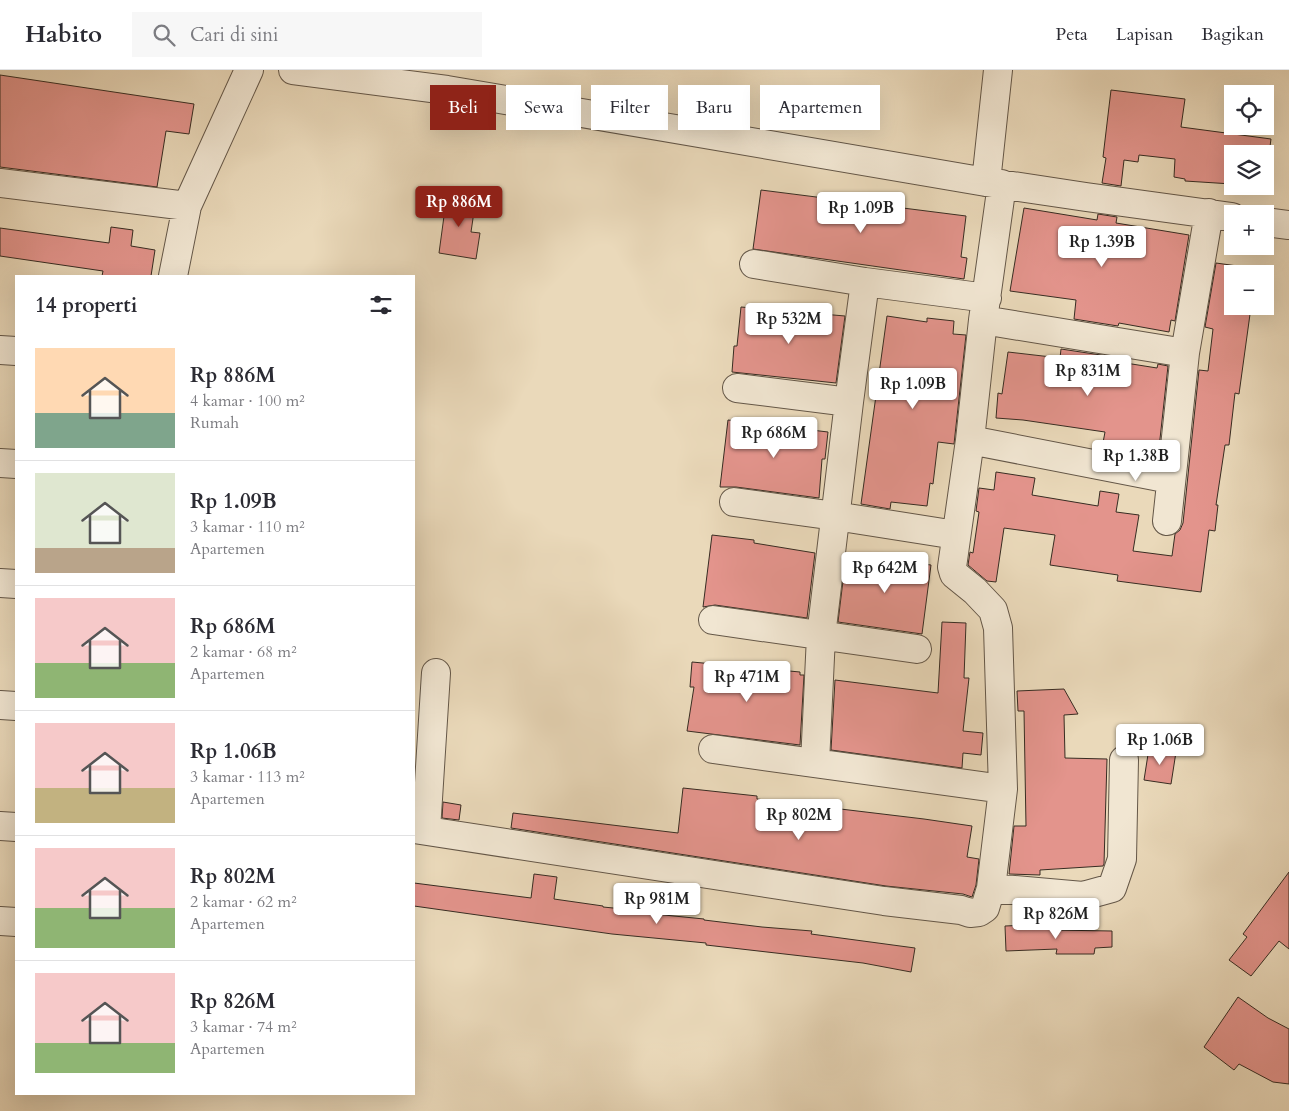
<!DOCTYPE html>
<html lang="id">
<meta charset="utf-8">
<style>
body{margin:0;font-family:Cardo,serif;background:#f7f7f7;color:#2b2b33;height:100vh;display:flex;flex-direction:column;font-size:19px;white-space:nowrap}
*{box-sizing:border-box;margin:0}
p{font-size:16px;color:#7c7c81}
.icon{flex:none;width:28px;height:28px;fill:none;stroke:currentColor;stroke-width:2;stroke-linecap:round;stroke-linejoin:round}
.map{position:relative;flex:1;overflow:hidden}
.side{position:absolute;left:15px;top:205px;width:400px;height:820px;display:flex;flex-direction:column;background:#fff;border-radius:0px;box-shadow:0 5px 20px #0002}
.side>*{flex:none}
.banner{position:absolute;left:430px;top:15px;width:475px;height:45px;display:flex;gap:10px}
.controls{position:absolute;left:1224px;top:15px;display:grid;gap:10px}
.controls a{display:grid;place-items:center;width:50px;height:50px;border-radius:0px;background:#fff;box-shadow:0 5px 20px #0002;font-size:25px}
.price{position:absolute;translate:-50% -42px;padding:0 11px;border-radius:5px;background:#fff;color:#222;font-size:16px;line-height:32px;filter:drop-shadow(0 1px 2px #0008)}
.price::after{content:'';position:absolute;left:50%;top:30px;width:15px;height:11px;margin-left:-8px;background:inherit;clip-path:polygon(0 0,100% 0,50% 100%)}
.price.selected{background:#8f2418;color:#fff}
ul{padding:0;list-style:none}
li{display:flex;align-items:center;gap:15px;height:125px;padding:0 20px}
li+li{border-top:1px solid #e1e1e2}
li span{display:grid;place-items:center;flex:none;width:140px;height:100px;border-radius:0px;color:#555}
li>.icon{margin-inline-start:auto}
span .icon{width:60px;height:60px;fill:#fffc;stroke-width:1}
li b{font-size:21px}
h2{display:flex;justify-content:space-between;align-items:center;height:60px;padding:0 20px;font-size:21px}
.pill{padding:0 18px;border-radius:0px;background:#fff;box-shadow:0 5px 20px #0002;font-size:18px;line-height:45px}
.pill.selected{background:#8f2418;color:#fff}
header{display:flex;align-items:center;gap:30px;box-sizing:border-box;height:70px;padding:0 25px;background:#fff;border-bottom:1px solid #e1e1e2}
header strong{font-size:24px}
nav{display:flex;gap:28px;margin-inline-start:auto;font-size:18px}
.search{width:350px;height:45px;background:#f7f7f7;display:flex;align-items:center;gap:12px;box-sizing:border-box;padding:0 18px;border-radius:0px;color:#7c7c81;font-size:19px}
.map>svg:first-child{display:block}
.building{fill:#e3948c;stroke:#372c22}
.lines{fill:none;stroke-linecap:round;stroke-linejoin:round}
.minor-casing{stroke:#645748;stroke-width:30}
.minor{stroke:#f1e6d2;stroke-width:28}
</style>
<header>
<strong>Habito</strong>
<div class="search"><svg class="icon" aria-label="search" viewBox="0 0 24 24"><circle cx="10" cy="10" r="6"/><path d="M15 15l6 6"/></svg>Cari di sini</div>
<nav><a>Peta</a><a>Lapisan</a><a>Bagikan</a></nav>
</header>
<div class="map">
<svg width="1289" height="1041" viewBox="0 0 1289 1041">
<rect width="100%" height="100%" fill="#ead9ba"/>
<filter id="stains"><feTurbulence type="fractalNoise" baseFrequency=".004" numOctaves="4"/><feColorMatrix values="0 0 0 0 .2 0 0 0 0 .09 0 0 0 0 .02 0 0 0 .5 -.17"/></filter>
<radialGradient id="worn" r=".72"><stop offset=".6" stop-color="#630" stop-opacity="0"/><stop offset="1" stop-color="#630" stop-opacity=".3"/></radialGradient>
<path class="building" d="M0,5L194,34L189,64L166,61L157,117L0,97Z
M1111,20L1185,29L1181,57L1271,69L1265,114V84H1232V114L1185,111V109L1174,107L1175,89L1139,85L1138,92L1124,90L1121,116L1102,113L1106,88L1103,87Z
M761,120L966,146L961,187L967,188L964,209L753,179Z
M447,124L476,128L471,162L480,163L476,189L439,183Z
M1024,138L1097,150L1098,144L1117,147L1116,153L1189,165L1175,251L1171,250L1169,262L1119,253L1118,256L1074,249L1076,230L1010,221Z
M111,157L133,160L131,176L155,180L151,206H102L103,201L0,186V158L109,173Z
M1216,193L1259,199L1258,204H1232V236H1253L1251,237L1239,324L1235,323L1229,375H1225L1216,435H1218L1215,461L1209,460L1201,522L1117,511L1118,505L1050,495L1055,465L1004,458L996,512L987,511L968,495L970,482L973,483L979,442L976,441L979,418L994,420L996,402L1035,408L1032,425L1098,436L1100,421L1119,424L1116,442L1139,445L1133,481L1172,486L1175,464L1180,460L1183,453L1199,300L1208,301L1213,259L1205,257Z
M741,237L845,246L836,313L732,302L734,276H737Z
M887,246L927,252V248L954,251L953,264L966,265L954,374L938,372L933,414L930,413L927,436L891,432L890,439L861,434Z
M1061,279L1114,287L1113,291L1157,298L1158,294L1168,296L1158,387L1102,378L1105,362L1023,350L996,348L998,323L1002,324L1008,282L1060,288Z
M728,350L828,362L825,389H822L819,428L736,417H720Z
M712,465L754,470V473L815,483L807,548L715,535L703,537Z
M846,486L882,490V489L931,495L922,564L838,552Z
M942,552L966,553L964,608H969L963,661L983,663L981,685L963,683L962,698L831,680L835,610L938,623Z
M692,592L800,602V605H804L800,675L687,661L694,617H690Z
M1064,619L1078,644L1064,645L1065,688L1107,689L1104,794L1103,796L1040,800V805L1009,804L1014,756H1026L1024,641H1018L1017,621Z
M1149,678L1176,682L1171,714L1144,710Z
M683,718L757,726V729L924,749L972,756L967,787L979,789L976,815L972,827L963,824L886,816L511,758L513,743L678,763Z
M443,732L461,735L459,750L442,748Z
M1289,802V879L1279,871L1251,906L1229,890L1247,867L1243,864Z
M534,804L557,807L554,829L603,836V837L654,842V844L704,849V850L762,857L812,861L811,864L915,878L911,902L863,893L706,875V873L612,864L414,836V813L531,828Z
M1051,854V860L1112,861V877L1095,878L1094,884H1056L1057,879L1006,881L1005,856Z
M1238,927L1268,948L1289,959V1014L1273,1012L1239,994L1234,1000L1204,977Z"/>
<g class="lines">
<defs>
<path id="minor" d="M293,0L447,20L986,112L1086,127L1232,147
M986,112L998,0
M0,113L187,136
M1002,114L983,250L1185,283L1209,143
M1265,152L1289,155
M754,194L865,212L987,228
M173,206L187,136L249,0
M0,280L16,281
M737,318L849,332
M970,370L1170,409
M0,393L16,394
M734,432L835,446L956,465
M1167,451L1185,283
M0,513L16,514
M713,550L917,579
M0,635L16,636
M713,679L1003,719
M815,693L821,566L849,332L865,212
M0,756L16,757
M414,759L884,831L961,840L970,843L979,842L985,838L991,818L1003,719L998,558L993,540L975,521L954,504L952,497L970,370L983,250
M426,760L436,603
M991,818L1083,826L1112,818L1122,789L1124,690
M0,851L16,852"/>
</defs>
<use href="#minor" class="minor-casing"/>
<use href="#minor" class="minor"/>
</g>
<rect width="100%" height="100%" filter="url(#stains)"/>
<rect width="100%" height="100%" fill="url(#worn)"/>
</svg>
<div class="controls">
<a><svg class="icon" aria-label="locate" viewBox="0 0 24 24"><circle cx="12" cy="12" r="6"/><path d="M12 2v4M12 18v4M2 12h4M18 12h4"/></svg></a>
<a><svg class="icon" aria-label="layers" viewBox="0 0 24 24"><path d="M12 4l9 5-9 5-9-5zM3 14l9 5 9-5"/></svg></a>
<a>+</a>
<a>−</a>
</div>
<b class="price selected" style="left:459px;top:158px">Rp 886M</b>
<b class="price" style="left:861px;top:164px">Rp 1.09B</b>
<b class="price" style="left:1102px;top:198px">Rp 1.39B</b>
<b class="price" style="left:789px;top:275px">Rp 532M</b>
<b class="price" style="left:1088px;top:327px">Rp 831M</b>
<b class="price" style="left:913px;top:340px">Rp 1.09B</b>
<b class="price" style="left:774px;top:389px">Rp 686M</b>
<b class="price" style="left:1136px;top:412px">Rp 1.38B</b>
<b class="price" style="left:885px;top:524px">Rp 642M</b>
<b class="price" style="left:747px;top:633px">Rp 471M</b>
<b class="price" style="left:1160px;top:696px">Rp 1.06B</b>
<b class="price" style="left:799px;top:771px">Rp 802M</b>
<b class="price" style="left:657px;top:855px">Rp 981M</b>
<b class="price" style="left:1056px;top:870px">Rp 826M</b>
<div class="banner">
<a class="pill selected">Beli</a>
<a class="pill">Sewa</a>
<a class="pill">Filter</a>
<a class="pill">Baru</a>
<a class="pill">Apartemen</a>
</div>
<section class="side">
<h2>14 properti<svg class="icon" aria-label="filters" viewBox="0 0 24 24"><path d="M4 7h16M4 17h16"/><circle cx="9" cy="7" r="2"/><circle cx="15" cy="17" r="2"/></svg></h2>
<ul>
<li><span style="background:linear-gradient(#ffd9b3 65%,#7fa58c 0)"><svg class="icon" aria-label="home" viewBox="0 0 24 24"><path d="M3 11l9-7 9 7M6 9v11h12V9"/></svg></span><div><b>Rp 886M</b><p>4 kamar · 100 m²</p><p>Rumah</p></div></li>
<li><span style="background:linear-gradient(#dfe7d0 75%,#b9a48a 0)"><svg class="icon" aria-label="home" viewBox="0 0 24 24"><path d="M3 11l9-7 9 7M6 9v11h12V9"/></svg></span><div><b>Rp 1.09B</b><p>3 kamar · 110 m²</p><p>Apartemen</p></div></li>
<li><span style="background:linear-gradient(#f6c9c9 65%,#8fb573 0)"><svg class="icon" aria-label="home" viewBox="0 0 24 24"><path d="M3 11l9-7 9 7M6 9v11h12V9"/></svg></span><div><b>Rp 686M</b><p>2 kamar · 68 m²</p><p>Apartemen</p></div></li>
<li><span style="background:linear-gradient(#f6c9c9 65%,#c2b280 0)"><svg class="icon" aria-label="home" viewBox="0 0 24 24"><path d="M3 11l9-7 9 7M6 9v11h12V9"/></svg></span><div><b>Rp 1.06B</b><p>3 kamar · 113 m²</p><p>Apartemen</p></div></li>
<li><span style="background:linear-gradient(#f6c9c9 60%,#8fb573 0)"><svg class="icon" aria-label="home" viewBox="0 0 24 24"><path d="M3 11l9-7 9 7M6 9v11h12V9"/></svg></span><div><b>Rp 802M</b><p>2 kamar · 62 m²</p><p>Apartemen</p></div></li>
<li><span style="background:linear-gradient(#f6c9c9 70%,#8fb573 0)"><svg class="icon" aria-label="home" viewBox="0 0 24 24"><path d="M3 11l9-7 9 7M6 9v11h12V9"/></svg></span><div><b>Rp 826M</b><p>3 kamar · 74 m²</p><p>Apartemen</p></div></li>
</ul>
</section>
</div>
